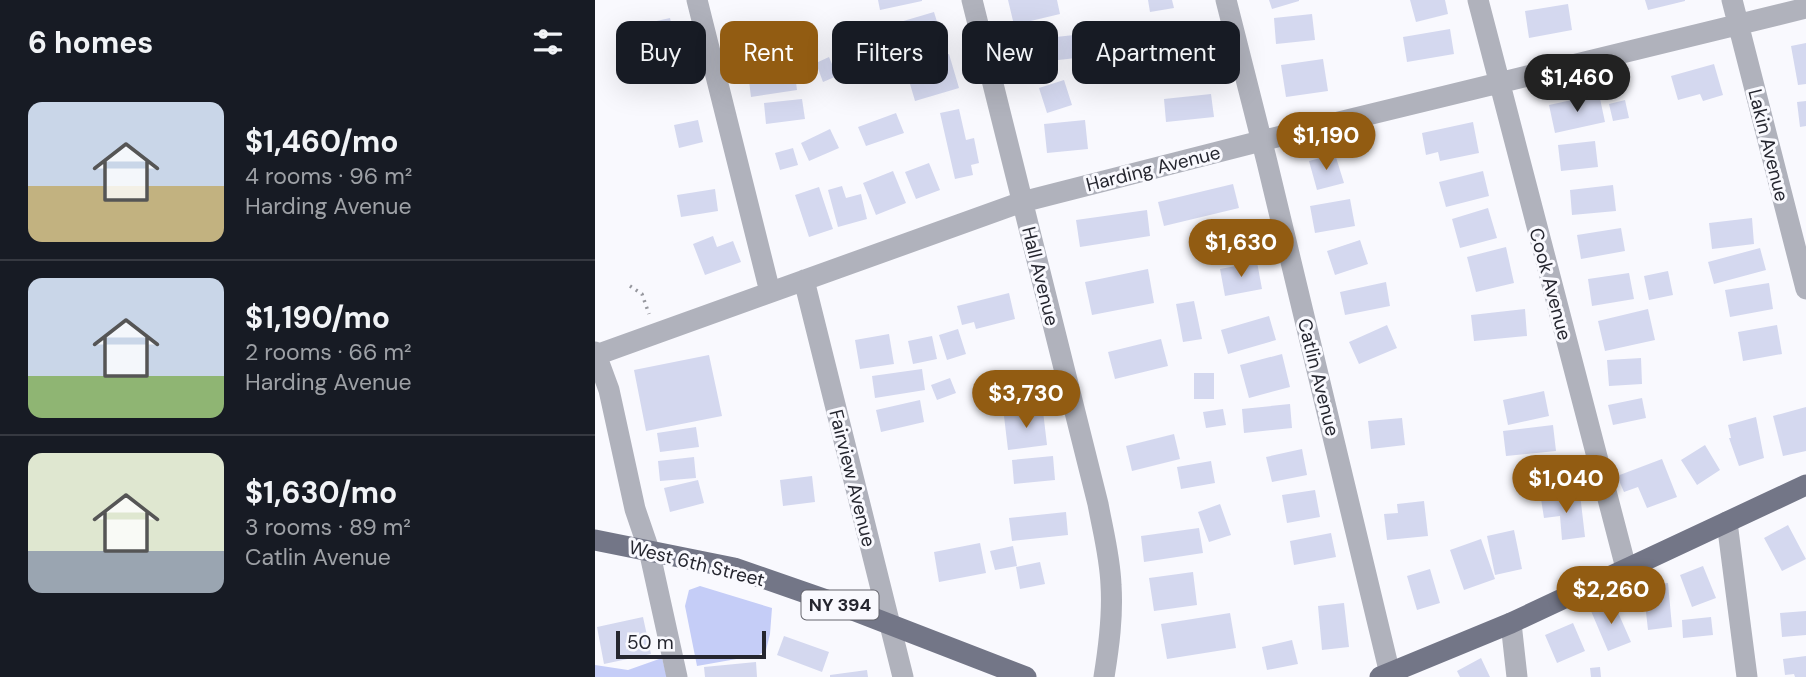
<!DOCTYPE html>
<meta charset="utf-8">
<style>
body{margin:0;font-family:"DM Sans",sans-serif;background:#242831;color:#f1f3f6;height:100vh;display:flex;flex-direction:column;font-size:26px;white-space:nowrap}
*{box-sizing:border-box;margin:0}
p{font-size:23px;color:#9ea1a6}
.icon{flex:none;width:38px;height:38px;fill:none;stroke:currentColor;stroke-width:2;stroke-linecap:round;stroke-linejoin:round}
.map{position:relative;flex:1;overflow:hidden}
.sheet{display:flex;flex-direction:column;background:#171b24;width:595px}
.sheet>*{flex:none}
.hud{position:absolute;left:21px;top:21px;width:665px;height:63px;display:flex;gap:14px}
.scale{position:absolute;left:21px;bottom:18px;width:150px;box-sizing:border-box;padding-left:7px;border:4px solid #25262f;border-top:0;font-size:19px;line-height:24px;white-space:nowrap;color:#25262f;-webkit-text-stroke:5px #f9f9fe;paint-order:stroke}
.price{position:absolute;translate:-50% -60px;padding:0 16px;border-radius:24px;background:#925c12;color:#fff;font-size:23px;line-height:46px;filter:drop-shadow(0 2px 4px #0008)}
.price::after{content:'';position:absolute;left:50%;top:42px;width:21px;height:16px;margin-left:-10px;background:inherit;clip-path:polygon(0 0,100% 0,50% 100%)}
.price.active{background:#222;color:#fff}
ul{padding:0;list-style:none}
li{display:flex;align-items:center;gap:21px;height:175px;padding:0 28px}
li+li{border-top:2px solid #363941}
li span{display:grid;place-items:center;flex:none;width:196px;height:140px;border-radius:14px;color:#555}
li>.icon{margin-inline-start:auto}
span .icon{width:84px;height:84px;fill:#fffc;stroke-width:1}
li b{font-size:30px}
h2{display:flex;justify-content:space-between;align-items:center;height:84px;padding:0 28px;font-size:30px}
.pill{padding:0 24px;border-radius:14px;background:#171b24;box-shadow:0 7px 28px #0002;font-size:24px;line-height:63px}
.pill.active{background:#925c12;color:#fff}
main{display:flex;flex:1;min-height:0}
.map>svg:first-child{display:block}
.green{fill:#c5cdf7}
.building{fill:#d4d8ef}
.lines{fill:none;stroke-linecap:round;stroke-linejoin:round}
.path{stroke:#95969d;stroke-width:3.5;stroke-dasharray:2 5;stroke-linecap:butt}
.minor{stroke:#b0b2bc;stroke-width:21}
.major{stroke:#737687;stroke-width:21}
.labels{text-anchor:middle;stroke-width:6;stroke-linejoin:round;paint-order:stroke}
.shield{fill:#f9f9fe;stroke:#65656d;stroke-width:2}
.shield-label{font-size:18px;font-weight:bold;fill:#25262f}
.street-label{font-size:19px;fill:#25262f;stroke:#f9f9fe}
</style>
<main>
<section class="sheet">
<h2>6 homes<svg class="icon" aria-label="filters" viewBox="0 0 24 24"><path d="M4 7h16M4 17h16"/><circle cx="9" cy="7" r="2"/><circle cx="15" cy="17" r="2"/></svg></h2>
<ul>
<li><span style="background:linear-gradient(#c9d6e8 60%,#c2b280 0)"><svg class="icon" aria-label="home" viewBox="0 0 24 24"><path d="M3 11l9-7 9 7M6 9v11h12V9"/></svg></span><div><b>$1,460/mo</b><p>4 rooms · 96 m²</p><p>Harding Avenue</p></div></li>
<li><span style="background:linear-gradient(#c9d6e8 70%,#8fb573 0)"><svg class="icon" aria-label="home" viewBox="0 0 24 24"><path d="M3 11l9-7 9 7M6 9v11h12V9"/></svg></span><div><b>$1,190/mo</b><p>2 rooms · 66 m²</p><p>Harding Avenue</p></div></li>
<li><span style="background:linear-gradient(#dfe7d0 70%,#9aa5b1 0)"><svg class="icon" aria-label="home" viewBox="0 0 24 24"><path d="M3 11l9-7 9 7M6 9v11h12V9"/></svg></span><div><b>$1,630/mo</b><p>3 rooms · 89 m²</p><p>Catlin Avenue</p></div></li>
</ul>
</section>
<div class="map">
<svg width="1211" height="677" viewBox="0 0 1211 677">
<rect width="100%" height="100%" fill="#f9f9fe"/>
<path class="green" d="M105,586L177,608L175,634L171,650L164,655L102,666L90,606L94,590Z
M67,658L72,677H0V665L33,670Z"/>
<path class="building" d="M283,0H327V1L285,10Z
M413,0H462L465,14L419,25Z
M553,0H577L579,8L555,12Z
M674,0H704V1L677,9Z
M815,0H850L853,14L821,22Z
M1050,0H1090V1L1053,10Z
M973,4L977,30L934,38L930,11Z
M339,12L347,38L313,48L305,22Z
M717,14L720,40L681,44L679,18Z
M75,18L81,48L55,53L48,24Z
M195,21L198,47L151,52L149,26Z
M855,29L859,54L812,62L808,37Z
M479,35L481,58L437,63L434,40Z
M1211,43V84L1203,85L1196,46Z
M354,54L364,88L320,101L310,67Z
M234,57L242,76L228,82L221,63Z
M728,59L733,91L691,97L686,65Z
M1119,64L1128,95L1108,101L1105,94L1083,100L1076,76Z
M199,66L202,90L156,97L153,73Z
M469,80L477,105L452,113L444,88Z
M616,94L619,117L571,122L569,99Z
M1004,94L1010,122L960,133L954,105Z
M207,99L210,119L171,124L169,103Z
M1030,100L1034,118L1018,121L1014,104Z
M1211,101V126L1205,127L1202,102Z
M364,109L371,140L379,138L384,163L376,165L378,175L360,179L345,113Z
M301,113L309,133L271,146L263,127Z
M103,120L108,142L84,148L79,125Z
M490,120L493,149L452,153L449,124Z
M878,122L884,153L845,161L843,152L831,155L827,133Z
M235,129L244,148L214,161L206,143Z
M1000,141L1003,167L966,171L963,145Z
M198,148L203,165L185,170L180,153Z
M740,154L749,183L722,190L714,161Z
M334,163L345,190L321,199L310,172Z
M298,171L311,203L281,215L268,183Z
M888,171L894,196L851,207L844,182Z
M638,184L644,208L569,226L563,202Z
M1018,185L1021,211L977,215L975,190Z
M247,186L251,198L266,194L272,219L243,227L233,190Z
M224,187L238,229L214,237L200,195Z
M120,189L123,211L86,217L82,195Z
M755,199L760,226L720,233L715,206Z
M893,208L902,238L865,248L857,219Z
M552,210L555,236L485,247L481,220Z
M1157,218L1159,244L1117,249L1114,223Z
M652,220L657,247L617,255L612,228Z
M1026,228L1030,251L986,259L982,235Z
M118,236L122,247L138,241L146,262L110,275L98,244Z
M765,240L773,264L740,275L732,251Z
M911,247L919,283L881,292L872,257Z
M1165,248L1171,270L1119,284L1113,262Z
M662,262L667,289L630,296L625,269Z
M553,269L559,303L497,315L490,282Z
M1073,271L1078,295L1054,300L1049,276Z
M1034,273L1039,299L997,306L993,279Z
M791,282L795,306L750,315L745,292Z
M1174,283L1178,309L1135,317L1130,290Z
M414,293L420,319L381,329L379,322L367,325L362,306Z
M599,301L607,339L588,342L581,304Z
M930,309L932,336L879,341L876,315Z
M1053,309L1060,340L1010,351L1003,321Z
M674,316L681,340L633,354L626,330Z
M792,325L802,348L764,364L754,342Z
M1182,325L1187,354L1148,361L1143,332Z
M363,329L371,354L352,360L344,335Z
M294,334L299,364L265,369L260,340Z
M337,336L342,359L318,364L313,341Z
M566,339L573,366L520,379L513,352Z
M687,354L695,387L654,398L645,365Z
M114,355L127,416L51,431L39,370Z
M1046,358L1047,384L1014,386L1012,360Z
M327,369L330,390L280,398L277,376Z
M599,373H619V399H599Z
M355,378L361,393L342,400L336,385Z
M949,391L954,416L913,425L908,400Z
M1047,398L1051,418L1018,425L1013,405Z
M325,400L329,422L286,432L281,410Z
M695,404L697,428L649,433L647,409Z
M1211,407V451L1188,456L1178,416Z
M628,409L631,425L611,428L608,412Z
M448,411L452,445L413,450L409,416Z
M1161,417L1169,458L1144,466L1134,438H1136L1133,425Z
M807,418L810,445L776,449L773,421Z
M958,425L961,451L911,456L908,431Z
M101,427L104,447L65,452L62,433Z
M579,434L585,459L537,471L531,446Z
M1110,445L1125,470L1102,485L1086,460Z
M707,449L712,475L677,482L671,457Z
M458,456L460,480L419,484L417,460Z
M99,457L101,478L65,481L63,461Z
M1067,459L1082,497L1052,508L1043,487L1029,492L1022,476Z
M616,461L620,483L586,489L582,467Z
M955,462L961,489L930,496L924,469Z
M217,476L220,502L188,506L185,480Z
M103,480L109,503L75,512L69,488Z
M720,490L725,517L692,523L687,495Z
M985,494L990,537L967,540L965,516L949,518L946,499Z
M829,501L833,536L792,540L789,514L803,513L802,504Z
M625,504L636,535L614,542L603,512Z
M471,512L473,535L417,541L414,518Z
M1193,525L1211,559L1187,571L1169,538Z
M604,528L608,553L549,562L546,536Z
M919,530L927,569L900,575L892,536Z
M736,533L741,557L699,565L695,541Z
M886,539L900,579L869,590L855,550Z
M385,543L391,573L344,582L339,552Z
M418,546L422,566L400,570L395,551Z
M445,562L450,584L425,589L421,567Z
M1108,566L1121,598L1097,607L1085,575Z
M835,569L845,603L822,610L812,576Z
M598,572L602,605L559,611L554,578Z
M1073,583L1077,627L1053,630L1048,585Z
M1018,601L1036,642L1013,651L996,611Z
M749,603L754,647L727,650L723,606Z
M1211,611V635L1187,637L1185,613Z
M635,613L641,648L572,659L566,624Z
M48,617L56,654L9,664L2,627Z
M1116,617L1118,635L1088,638L1087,620Z
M978,623L990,651L962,663L950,635Z
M189,636L234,652L227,672L182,655Z
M697,640L703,664L672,670L667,647Z
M1211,656V677H1200L1199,674L1190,675L1188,659Z
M886,658L895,677H865L862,671Z
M161,662L162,677H110L109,667Z
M1005,667L1006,677H996L995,668Z
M272,670L273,677H235V675Z"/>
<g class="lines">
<path class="path" d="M35,286L47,294L54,314"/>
<path class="minor" d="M102,0L175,292
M377,0L503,504C508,531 515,557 516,585C518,616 514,646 509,677
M631,0L672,162L795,674
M883,0L1031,568
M1137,0L1211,289
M209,280L308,677
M0,352L14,390L40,509L54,550L82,677
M1,355L427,202L666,141L1211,8
M1132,522L1152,677
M916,623L922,677"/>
<path class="major" d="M0,540L139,568L237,602L431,677
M785,677L916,623L1211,485"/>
</g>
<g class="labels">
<rect class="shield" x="206.5" y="590.5" width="77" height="29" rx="5"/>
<g class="shield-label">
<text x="245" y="611">NY 394</text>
</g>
<g class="street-label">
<text transform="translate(1174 145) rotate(76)" y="7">Lakin Avenue</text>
<text transform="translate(558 168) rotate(-14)" y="7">Harding Avenue</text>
<text transform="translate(446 276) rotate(76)" y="7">Hall Avenue</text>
<text transform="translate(956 284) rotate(75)" y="7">Cook Avenue</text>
<text transform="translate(724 377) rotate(76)" y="7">Catlin Avenue</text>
<text transform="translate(258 478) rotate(76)" y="7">Fairview Avenue</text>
<text transform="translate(102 563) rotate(14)" y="7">West 6th Street</text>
</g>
</g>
</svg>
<div class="scale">50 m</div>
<b class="price active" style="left:982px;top:114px">$1,460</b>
<b class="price" style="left:731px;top:172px">$1,190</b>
<b class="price" style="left:646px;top:279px">$1,630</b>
<b class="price" style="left:431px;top:430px">$3,730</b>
<b class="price" style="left:971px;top:515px">$1,040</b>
<b class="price" style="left:1016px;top:626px">$2,260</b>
<div class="hud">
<a class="pill">Buy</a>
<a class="pill active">Rent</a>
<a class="pill">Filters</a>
<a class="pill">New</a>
<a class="pill">Apartment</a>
</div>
</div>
</main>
